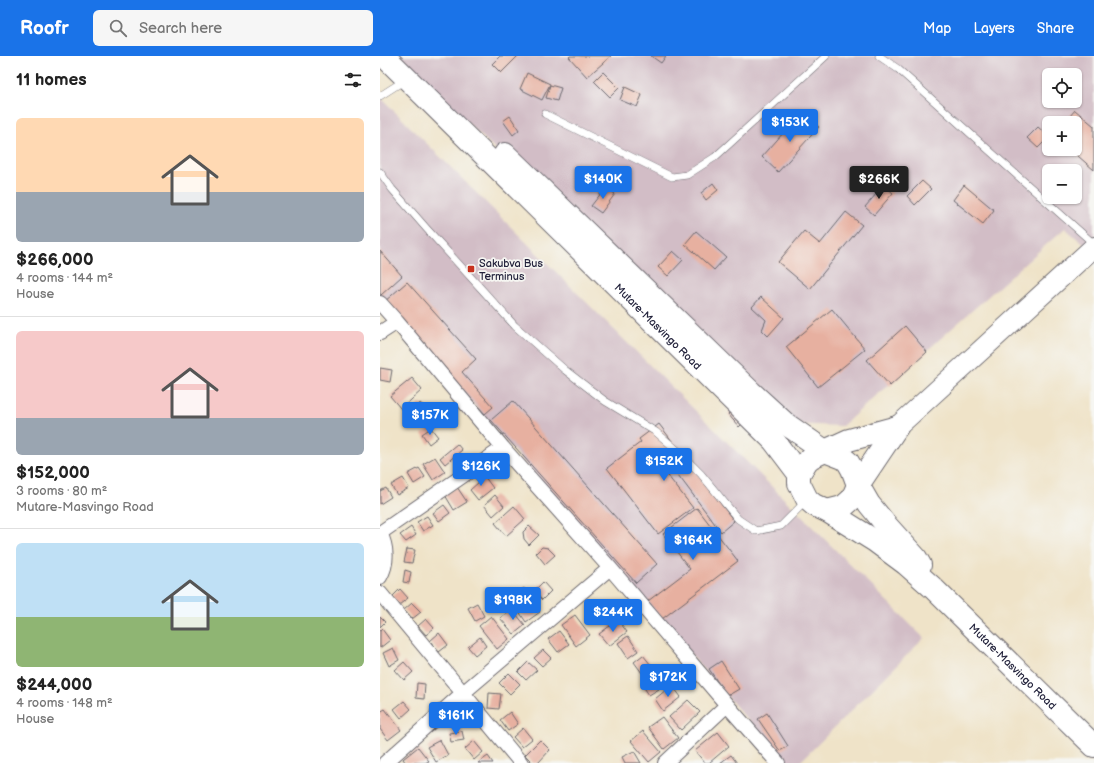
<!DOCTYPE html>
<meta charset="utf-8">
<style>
body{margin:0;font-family:"Balsamiq Sans",sans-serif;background:#f6f6f6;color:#222;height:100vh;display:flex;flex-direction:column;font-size:15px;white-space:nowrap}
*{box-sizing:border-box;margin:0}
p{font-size:13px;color:#767676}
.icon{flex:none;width:22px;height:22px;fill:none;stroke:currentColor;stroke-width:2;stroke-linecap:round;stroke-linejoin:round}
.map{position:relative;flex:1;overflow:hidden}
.panel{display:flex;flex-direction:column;background:#fff;width:380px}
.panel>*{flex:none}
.tools{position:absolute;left:662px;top:12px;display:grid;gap:8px}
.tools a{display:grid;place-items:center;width:40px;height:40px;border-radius:6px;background:#fff;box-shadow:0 1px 3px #0004;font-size:20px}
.price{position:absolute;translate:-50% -34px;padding:0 9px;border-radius:4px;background:#1a73e8;color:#fff;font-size:13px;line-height:26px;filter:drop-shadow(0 1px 2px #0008)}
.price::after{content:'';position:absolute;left:50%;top:24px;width:12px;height:9px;margin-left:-6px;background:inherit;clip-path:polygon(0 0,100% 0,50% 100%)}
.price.active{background:#222;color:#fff}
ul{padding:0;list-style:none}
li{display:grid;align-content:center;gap:8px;height:212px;padding:0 16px}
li+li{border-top:1px solid #e0e0e0}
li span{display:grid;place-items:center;height:124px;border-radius:6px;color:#555}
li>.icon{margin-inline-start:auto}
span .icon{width:72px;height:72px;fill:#fffc;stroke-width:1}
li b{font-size:17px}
h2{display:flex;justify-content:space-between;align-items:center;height:48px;padding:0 16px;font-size:17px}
header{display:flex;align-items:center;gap:24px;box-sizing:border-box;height:56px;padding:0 20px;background:#1a73e8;color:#fff}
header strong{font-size:19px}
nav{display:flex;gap:22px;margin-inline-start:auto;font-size:14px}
.search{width:280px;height:36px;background:#f6f6f6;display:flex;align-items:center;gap:10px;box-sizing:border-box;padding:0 14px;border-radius:6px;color:#767676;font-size:15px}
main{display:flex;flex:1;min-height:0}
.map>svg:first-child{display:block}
.industrial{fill:#d2bdc6;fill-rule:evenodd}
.building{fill:#e7b0a0}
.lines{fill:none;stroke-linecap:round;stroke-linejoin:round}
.lane-casing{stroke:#6a666c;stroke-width:8}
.street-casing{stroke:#6a666c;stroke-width:16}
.secondary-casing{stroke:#6a666c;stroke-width:22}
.highway-casing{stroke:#6a666c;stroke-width:24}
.lane{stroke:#fff;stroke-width:7}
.street{stroke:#fff;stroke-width:14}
.secondary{stroke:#fff;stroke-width:20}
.highway{stroke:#fff;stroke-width:22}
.poi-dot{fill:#c8321e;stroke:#f6f6f2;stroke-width:1.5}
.labels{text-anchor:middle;stroke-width:3.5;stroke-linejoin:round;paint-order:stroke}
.poi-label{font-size:11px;fill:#22223b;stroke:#f6f6f2;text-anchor:start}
.street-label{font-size:11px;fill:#22223b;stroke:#f6f6f2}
</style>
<header>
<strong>Roofr</strong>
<div class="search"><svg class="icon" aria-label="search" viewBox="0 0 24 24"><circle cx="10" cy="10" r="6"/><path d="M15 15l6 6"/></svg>Search here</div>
<nav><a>Map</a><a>Layers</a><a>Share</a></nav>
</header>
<main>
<section class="panel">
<h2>11 homes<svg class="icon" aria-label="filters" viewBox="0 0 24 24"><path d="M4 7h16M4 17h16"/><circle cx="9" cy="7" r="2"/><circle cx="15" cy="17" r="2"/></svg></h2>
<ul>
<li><span style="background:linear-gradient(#ffd9b3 60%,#9aa5b1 0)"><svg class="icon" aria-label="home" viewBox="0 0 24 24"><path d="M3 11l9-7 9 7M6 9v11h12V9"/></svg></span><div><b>$266,000</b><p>4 rooms · 144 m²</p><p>House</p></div></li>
<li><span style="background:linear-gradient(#f6c9c9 70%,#9aa5b1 0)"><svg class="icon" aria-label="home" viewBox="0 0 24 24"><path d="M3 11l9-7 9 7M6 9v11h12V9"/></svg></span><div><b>$152,000</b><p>3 rooms · 80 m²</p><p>Mutare-Masvingo Road</p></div></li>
<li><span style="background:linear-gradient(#bfe0f5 60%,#8fb573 0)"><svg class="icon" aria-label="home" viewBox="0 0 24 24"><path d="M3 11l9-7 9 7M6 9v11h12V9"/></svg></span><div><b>$244,000</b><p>4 rooms · 148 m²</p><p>House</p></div></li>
</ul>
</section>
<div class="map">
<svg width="714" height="707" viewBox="0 0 714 707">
<rect width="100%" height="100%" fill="#f6f6f2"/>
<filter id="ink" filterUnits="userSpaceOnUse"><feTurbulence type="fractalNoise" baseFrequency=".025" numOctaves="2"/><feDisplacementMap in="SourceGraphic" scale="8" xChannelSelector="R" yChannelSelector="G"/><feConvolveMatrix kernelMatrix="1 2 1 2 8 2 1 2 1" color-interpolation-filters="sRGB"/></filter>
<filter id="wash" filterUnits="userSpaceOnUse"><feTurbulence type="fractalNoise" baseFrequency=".012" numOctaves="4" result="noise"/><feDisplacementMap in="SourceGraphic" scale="16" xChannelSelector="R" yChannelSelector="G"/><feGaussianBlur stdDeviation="0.9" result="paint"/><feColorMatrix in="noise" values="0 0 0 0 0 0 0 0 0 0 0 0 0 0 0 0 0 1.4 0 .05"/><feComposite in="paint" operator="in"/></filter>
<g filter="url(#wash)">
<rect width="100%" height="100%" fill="#efe3c8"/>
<path class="industrial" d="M16,0H714V197L685,172L462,370L409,368ZM669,19H695V45H669ZM669,67H695V93H669ZM669,115H695V141H669Z
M0,41L544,582L419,707H405L24,268L0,242Z"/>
<g id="blocks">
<path class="building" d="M120,0H138L121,17L112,8Z
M190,0H231L207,21L189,1Z
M271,0H286L281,7Z
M223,16L239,32L230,41L214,25Z
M147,17L170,28L162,44L140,33Z
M170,29L181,32L177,45L166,42Z
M245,31L262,39L257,51L240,44Z
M695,54L714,70V114L690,93H695V67H684Z
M425,58L439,71L398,116L382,101L412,67L414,70Z
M130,60L139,74L133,79L123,65Z
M658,71L669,81L658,92L647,82Z
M542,125L551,133L535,149L527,140Z
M333,127L338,134L326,144L321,137Z
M504,129L513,137L494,159L485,151Z
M584,129L614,154L603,168L573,144Z
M226,131L235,138L221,157L211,150Z
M466,156L482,169L430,233L398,206L424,175L440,188Z
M316,175L346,201L334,214L305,188Z
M0,195L22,220L1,239L0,237Z
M293,195L303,204L288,220L278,211Z
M27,226L96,303L82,316L113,351L105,358L4,246Z
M381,241L404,262L388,280L382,274L386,264L372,251Z
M452,253L485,293L438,331L406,291Z
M525,270L547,296L510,330L487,304Z
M0,312L12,314L10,326L0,324Z
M32,322L42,334L21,353L10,340Z
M133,345L277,508L256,527L111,364Z
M40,347L51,356L43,366L33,358Z
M352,354L363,367L359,371L348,358Z
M279,368L354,465L341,476L295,415L288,420L313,452L278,478L227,412L261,386L259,383Z
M51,372L58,381L49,388L42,378Z
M77,388L82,394L65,408L60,402Z
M55,401L65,416L53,424L43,408Z
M39,412L45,421L34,428L28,418Z
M101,416L113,432L98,444L90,434L99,426L95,422Z
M23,422L29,432L17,439L11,429Z
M77,431L87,446L74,454L65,439Z
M6,432L11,441L0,448V435Z
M115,439L124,450L113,460L104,449Z
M64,449L70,457L59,465L53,457Z
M134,450L145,463L126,480L115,467Z
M317,452L358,505L282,563L268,545L310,513L283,478Z
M47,460L53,469L43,475L37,466Z
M149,470L159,479L149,489L144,483L143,476Z
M31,471L36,479L26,486L20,479Z
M162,491L168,492L175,499L165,508L156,497Z
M27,493L35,494L32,507L24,506Z
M25,514L31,516L29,527L23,526Z
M163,526L171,535L162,544L154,535Z
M144,532L160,556L146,566L130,542Z
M20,533L28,542L19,549L12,541Z
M32,547L41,556L32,563L24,554Z
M97,547L104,560L95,565L88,552Z
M132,553L145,569L134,578L120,562Z
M210,554H223V567L209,566Z
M195,559L210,579L196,590L181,569Z
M111,560L129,583L117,593L99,570Z
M0,561L5,566L0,571Z
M46,563L54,572L46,579L38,570Z
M238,564L247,576L229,590L219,578Z
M2,573L10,584L0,592V575Z
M179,575L189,588L178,596L168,583Z
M59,577L68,589L59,596L50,585Z
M248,580L258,595L248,602L238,587Z
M100,581L106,590L95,599L88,591Z
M13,592L19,604L9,610L3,597Z
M163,594L171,602L162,610L154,602Z
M263,599L271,609L262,617L254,606Z
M341,605L359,633L347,640L329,613Z
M24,606L33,616L24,624L15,614Z
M148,606L157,614L146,624L138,616Z
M129,617L140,628L130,638L119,627Z
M270,620L279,633L269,639L261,627Z
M37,627L45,628L44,643L36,642Z
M292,629L301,641L283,655L275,643Z
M109,637L121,638L119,653L108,652Z
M308,644L320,656L301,674L289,661Z
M24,645L31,653L21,662L14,653Z
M5,653L21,674L8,684L0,673V656Z
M130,656L138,668L128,675L120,664Z
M387,657L408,690L400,695L378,663Z
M282,661L298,682L284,693L268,671Z
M143,672L152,683L142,691L133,681Z
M82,675L84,684L71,686L69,677Z
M263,675L281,696L269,706L251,685Z
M338,676L349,690L329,707H325L315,695Z
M60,684L68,699L56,706L47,691Z
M160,684L170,694L158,707H153L145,699Z
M94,685L103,696L94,704L85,693Z
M38,691L49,705L45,707H26L23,703Z
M254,695L261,707H245L242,701Z
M351,699L357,707H340Z
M108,700L113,707H98Z"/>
</g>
</g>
<g filter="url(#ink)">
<use href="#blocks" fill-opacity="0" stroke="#6a666c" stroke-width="1"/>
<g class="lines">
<defs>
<path id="lane" d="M499,0L518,13L714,188
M0,40L25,24
M165,58L292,121L307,119L335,101L446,0
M0,116L12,133L46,172L135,270L185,314L225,345L276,376L297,394L321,418L358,463L376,475L401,470L426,445"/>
<path id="street" d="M0,247L17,266L123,392L230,512L347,649L398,707
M0,277L17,266
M0,477L123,392
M0,477C7,491 8,507 0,521
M0,537L141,707
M5,707L83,637L230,512
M285,707L347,649"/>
<path id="secondary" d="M517,371L714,191"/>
<g id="highway">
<path id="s1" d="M4,0L394,385L419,418V427L427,443L434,449L447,455L495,485L526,508L552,531L714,690"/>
<path d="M125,98L371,336L406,368L445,395L463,402L468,406L472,413L478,429L489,448L507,470L536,502L540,509"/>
<path d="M419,418L427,405L432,401L469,384L517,371"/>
<path d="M447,455L463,451L472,443L478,429L517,371"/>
</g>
</defs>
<use href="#lane" class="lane-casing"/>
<use href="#street" class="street-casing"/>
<use href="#secondary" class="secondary-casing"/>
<use href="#highway" class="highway-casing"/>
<use href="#lane" class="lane"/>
<use href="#street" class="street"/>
<use href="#secondary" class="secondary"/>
<use href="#highway" class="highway"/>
</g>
</g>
<rect class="poi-dot" x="87" y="209" width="8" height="8" rx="2"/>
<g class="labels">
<g class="poi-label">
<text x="99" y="211">Sakubva Bus<tspan x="99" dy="13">Terminus</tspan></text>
</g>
<g class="street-label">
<text dy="4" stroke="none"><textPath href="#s1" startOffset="385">Mutare-Masvingo Road</textPath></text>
<text dy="4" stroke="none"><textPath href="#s1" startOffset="883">Mutare-Masvingo Road</textPath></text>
</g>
</g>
</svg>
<div class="tools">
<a><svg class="icon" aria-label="locate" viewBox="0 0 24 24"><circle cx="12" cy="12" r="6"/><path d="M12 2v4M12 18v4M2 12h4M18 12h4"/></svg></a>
<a>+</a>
<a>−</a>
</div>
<b class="price" style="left:410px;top:87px">$153K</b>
<b class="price" style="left:223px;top:144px">$140K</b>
<b class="price active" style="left:499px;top:144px">$266K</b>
<b class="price" style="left:50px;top:380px">$157K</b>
<b class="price" style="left:284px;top:426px">$152K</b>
<b class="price" style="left:101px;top:431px">$126K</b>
<b class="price" style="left:313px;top:505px">$164K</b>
<b class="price" style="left:133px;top:565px">$198K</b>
<b class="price" style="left:233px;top:577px">$244K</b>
<b class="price" style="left:288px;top:642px">$172K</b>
<b class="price" style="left:76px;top:680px">$161K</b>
</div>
</main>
